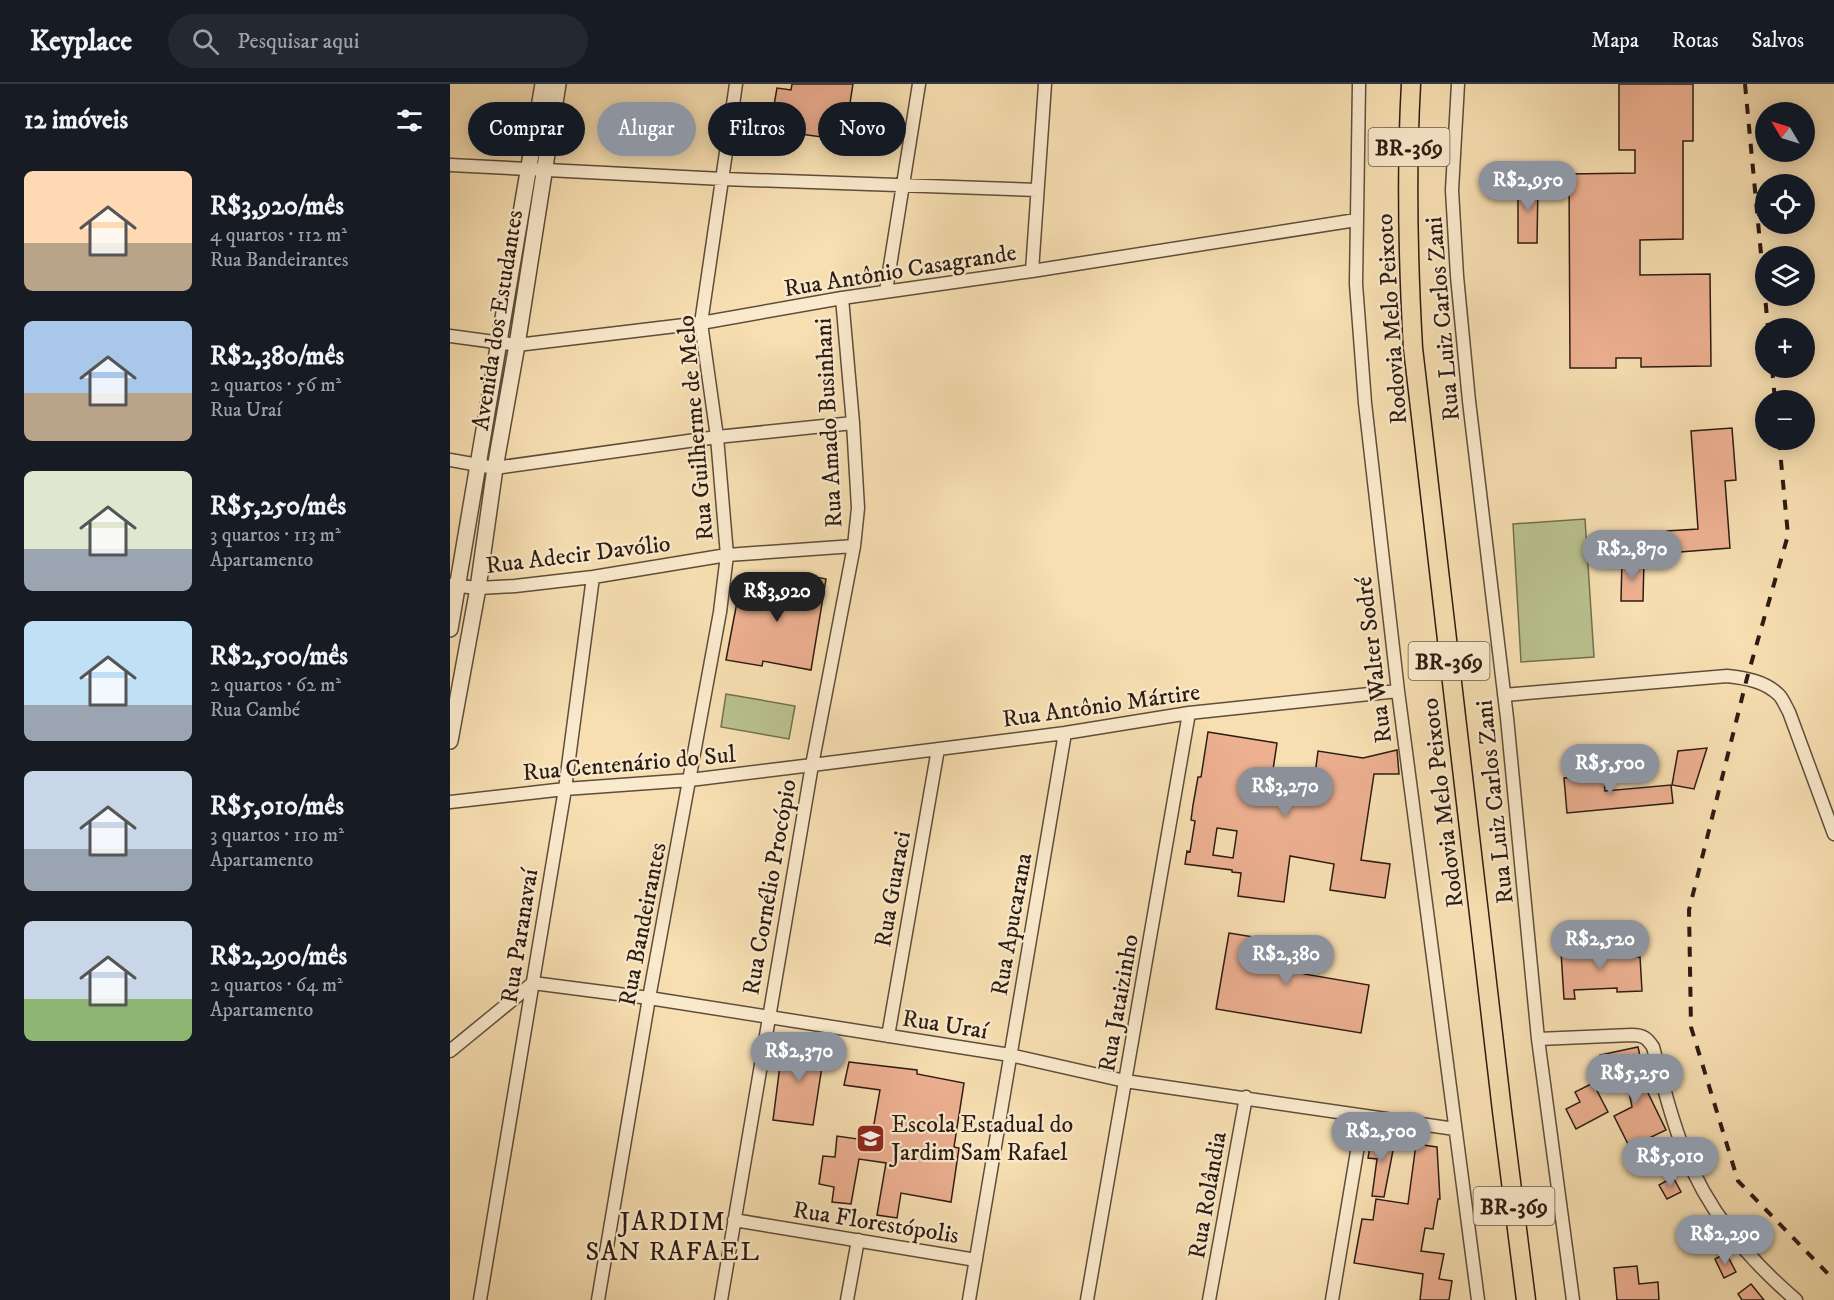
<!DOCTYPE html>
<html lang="pt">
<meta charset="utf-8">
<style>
body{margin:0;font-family:"IM FELL DW Pica",serif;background:#242831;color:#f1f3f6;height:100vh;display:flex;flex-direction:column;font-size:22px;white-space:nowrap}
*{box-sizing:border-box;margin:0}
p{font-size:20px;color:#9ea1a6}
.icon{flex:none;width:33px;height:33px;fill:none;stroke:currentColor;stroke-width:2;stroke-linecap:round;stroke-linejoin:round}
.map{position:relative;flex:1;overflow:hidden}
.sheet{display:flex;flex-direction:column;background:#171b24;width:450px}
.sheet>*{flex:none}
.banner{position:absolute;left:18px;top:18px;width:570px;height:54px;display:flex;gap:12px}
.needle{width:39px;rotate:308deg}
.controls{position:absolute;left:1305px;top:18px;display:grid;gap:12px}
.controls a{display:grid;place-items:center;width:60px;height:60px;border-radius:50%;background:#171b24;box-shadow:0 3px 15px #0003;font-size:30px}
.price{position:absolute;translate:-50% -51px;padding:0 14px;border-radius:21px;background:#8c9099;color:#fff;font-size:20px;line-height:39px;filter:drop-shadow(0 2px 3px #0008)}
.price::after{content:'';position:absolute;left:50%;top:36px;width:18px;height:14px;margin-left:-9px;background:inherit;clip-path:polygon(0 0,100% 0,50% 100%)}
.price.selected{background:#222;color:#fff}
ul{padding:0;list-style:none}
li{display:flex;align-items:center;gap:18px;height:150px;padding:0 24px}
li span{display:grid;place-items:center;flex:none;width:168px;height:120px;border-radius:9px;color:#555}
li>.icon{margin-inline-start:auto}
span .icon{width:72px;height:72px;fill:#fffc;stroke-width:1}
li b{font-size:26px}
h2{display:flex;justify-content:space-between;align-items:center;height:72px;padding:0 24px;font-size:26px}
.chip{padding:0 21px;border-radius:27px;background:#171b24;box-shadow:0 3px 15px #0003;font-size:21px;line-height:54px}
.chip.selected{background:#8c9099;color:#fff}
header{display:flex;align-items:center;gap:36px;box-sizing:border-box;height:84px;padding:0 30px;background:#171b24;border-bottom:2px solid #363941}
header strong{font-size:28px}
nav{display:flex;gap:33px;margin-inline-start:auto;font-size:21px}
.search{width:420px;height:54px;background:#242831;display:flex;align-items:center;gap:15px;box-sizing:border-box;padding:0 21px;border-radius:33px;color:#9ea1a6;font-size:22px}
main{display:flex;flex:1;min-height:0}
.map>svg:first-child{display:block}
.green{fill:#b9c28e;stroke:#726f50;stroke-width:1.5}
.building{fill:#edb091;stroke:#2c1c13;stroke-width:1.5;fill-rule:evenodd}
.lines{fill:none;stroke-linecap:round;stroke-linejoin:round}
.minor-casing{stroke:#5f4d3b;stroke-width:15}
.tertiary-casing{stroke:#5f4d3b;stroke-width:18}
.primary-casing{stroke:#2c1c13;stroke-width:21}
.minor{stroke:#faeacd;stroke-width:12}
.tertiary{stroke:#faeacd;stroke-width:15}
.primary{stroke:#f7dfb2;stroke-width:18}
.rail{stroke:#2c1c13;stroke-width:4;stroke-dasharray:10 10;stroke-linecap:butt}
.labels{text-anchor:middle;stroke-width:4.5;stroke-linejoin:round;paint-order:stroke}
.shield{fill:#faeacd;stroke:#6a5a4b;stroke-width:1.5}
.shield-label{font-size:22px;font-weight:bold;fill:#2c1c13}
.street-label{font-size:24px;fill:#2c1c13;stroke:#faeacd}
.poi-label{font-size:24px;fill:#2c1c13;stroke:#faeacd;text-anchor:start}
.neighbourhood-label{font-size:26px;letter-spacing:1.5px;fill:#2c1c13;stroke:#faeacd}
</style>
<header>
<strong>Keyplace</strong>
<div class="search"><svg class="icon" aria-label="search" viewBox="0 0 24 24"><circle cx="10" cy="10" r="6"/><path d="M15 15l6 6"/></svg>Pesquisar aqui</div>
<nav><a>Mapa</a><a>Rotas</a><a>Salvos</a></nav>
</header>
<main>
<section class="sheet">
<h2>12 imóveis<svg class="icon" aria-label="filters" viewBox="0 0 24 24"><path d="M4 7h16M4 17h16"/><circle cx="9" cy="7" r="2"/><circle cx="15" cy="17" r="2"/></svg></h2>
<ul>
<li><span style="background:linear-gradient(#ffd9b3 60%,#b9a48a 0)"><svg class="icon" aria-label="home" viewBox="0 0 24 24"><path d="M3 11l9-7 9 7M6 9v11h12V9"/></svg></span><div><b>R$3,920/mês</b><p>4 quartos · 112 m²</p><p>Rua Bandeirantes</p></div></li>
<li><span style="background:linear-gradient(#a9c7e8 60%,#b9a48a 0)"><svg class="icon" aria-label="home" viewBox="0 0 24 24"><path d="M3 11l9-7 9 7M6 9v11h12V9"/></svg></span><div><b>R$2,380/mês</b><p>2 quartos · 56 m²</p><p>Rua Uraí</p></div></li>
<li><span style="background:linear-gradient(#dfe7d0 65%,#9aa5b1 0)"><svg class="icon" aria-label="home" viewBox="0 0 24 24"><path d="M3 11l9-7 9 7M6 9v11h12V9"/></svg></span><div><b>R$5,250/mês</b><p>3 quartos · 113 m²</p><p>Apartamento</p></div></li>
<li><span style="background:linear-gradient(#bfe0f5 70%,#9aa5b1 0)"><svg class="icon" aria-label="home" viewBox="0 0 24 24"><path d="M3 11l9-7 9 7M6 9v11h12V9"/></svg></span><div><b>R$2,500/mês</b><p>2 quartos · 62 m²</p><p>Rua Cambé</p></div></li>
<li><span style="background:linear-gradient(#c9d6e8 65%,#9aa5b1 0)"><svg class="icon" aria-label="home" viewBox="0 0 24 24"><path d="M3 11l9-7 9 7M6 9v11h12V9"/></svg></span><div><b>R$5,010/mês</b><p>3 quartos · 110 m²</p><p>Apartamento</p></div></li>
<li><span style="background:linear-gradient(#c9d6e8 65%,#8fb573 0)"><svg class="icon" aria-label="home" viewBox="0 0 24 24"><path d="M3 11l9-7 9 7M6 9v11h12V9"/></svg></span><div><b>R$2,290/mês</b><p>2 quartos · 64 m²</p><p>Apartamento</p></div></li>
</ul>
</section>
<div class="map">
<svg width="1384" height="1216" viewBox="0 0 1384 1216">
<rect width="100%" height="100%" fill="#f7dfb2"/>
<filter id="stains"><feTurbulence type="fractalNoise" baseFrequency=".00333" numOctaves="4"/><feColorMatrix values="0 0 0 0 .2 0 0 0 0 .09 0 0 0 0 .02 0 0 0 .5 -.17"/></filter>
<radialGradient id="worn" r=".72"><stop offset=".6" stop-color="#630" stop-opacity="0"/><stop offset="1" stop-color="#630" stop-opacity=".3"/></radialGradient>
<path class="green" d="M1135,435L1144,573L1071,578L1063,440Z
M276,610L345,622L339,655L271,643Z"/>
<path class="building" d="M342,0H403L395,51L373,47L372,53L335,48L336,40L321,38L327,4L341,6Z
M1169,0H1243V57H1233V155L1190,156V191L1260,190L1261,282L1191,283V274H1166V284H1120L1119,90L1185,89V66H1169Z
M1068,98L1088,99L1087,159H1068Z
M1282,344L1286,396L1275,397L1280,464L1218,469L1216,447L1248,445L1241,347Z
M1172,476H1194L1193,517H1171Z
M346,489L376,495L361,586L313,577L312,582L276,576L291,497L342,507Z
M758,648L827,659L821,699L863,706L868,667L913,674L947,666L949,690H924L911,776L940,780L935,814L880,806L884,780L840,772L834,818L788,812L791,789L782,788V786L735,780L737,767L740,768L745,737L741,736L743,721L748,693H751ZM767,744L787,747L783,774L763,771Z
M1257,664L1244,705L1222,701L1228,667Z
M1154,691L1155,707L1221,701L1223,719L1117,729L1114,694Z
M779,849L859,862L854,890L919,901L911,949L766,925Z
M1174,864V874L1190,873L1192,907L1167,908V904L1124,906L1125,915H1114L1111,868Z
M333,958L375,963L363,1041L323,1036Z
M1188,963L1198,1009L1216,1046L1199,1054L1202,1060L1195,1063L1205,1082L1192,1088L1164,1032L1182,1023L1175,987L1154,991L1150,971Z
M399,978L467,986V990L514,999L504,1063L509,1064L501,1118L451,1109L447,1134L427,1131L436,1079L409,1075L401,1120L382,1118L384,1103L369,1100L373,1072L385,1073L387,1052L421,1057L430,1006L394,1001Z
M1143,999L1158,1028L1126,1045L1116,1025L1130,1018L1125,1008Z
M922,1052L945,1056L934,1113L922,1112L927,1075L918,1074Z
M966,1060L987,1063L990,1115H988L983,1145L975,1144L971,1167L994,1170L989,1195L1002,1197L999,1216H970L973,1190L904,1179L912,1135L923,1136L926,1115L958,1120Z
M1223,1093L1231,1108L1217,1115L1209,1101Z
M1252,1141L1261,1157L1251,1163L1242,1147Z
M1276,1169L1286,1188L1274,1194L1265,1175Z
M1187,1182L1189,1200L1208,1198L1209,1216H1167L1164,1184Z
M1301,1200L1314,1216H1292L1288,1210Z"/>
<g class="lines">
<defs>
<path id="minor" d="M909,0L906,200L915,319L948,607L1028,1216
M1008,0L1002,106L1007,192L1019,317L1057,634L1088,955L1123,1216
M0,81L273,95L587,106
M582,187L595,0
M436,207L469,0
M0,252L67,261L251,239L392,214L582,187L906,136
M0,376L45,384L267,353L403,339
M0,501L28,504L65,502L143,493L277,471L404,462
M1054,611L1277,592C1295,594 1315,597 1329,611C1333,615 1336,623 1339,628L1384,750
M0,718L115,705L240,696L362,681L615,649L739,629L948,607
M438,952L488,665
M1088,955L1182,951C1193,951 1197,954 1203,963C1212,997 1220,1031 1233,1064C1257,1126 1296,1173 1346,1216
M0,967L83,899L199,914L560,971L675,997L1005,1045
M284,1136L526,1176
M30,1216L115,705L143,493
M148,1216L199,914L270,528L277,471L267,353L251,239L286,0
M271,1216L362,681L404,462L408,424L403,339L392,214
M397,1216L408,1156
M519,1216L615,649
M637,1216L739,629
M759,1216L796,1013
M882,1216L913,1032"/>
<path id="tertiary" d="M0,545L93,0
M0,657L28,504L45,384L67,261L108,0"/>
<path id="primary" d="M961,0C956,88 958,176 963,264L1052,1027L1076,1216"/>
</defs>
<use href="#minor" class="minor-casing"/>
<use href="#tertiary" class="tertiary-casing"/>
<use href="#primary" class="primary-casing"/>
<use href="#minor" class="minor"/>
<use href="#tertiary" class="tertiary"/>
<use href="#primary" class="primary"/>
<path class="rail" d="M1295,0L1318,244
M1322,284L1325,316
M1329,356L1338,451L1297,594L1239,826L1241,943L1288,1097L1384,1196"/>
</g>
<defs>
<symbol id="school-square" viewBox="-11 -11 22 22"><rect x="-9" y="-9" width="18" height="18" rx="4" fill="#8f2418" stroke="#faeacd"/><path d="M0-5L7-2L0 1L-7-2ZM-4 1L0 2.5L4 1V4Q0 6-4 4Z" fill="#fff"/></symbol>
</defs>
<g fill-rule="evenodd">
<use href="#school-square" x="404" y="1038" width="33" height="33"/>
</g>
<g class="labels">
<g class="shield">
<rect x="918.5" y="44" width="81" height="38" rx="4.5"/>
<rect x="958.5" y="558" width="81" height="38" rx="4.5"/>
<rect x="1023.5" y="1103" width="81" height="38" rx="4.5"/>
</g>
<g class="shield-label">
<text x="959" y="71">BR-369</text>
<text x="999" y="585">BR-369</text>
<text x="1064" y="1130">BR-369</text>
</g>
<g class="street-label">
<text transform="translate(450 186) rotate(-9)" y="8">Rua Antônio Casagrande</text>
<text transform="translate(941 235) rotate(-94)" y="8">Rodovia Melo Peixoto</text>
<text transform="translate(992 235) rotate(-95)" y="8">Rua Luiz Carlos Zani</text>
<text transform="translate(47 236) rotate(-81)" y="8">Avenida dos Estudantes</text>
<text transform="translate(378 339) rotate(-93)" y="8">Rua Amado Businhani</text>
<text transform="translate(245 344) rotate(-95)" y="8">Rua Guilherme de Melo</text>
<text transform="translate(128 470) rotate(-7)" y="8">Rua Adecir Davólio</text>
<text transform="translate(923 576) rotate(-97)" y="8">Rua Walter Sodré</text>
<text transform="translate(651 621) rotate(-8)" y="8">Rua Antônio Mártire</text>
<text transform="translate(179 679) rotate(-5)" y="8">Rua Centenário do Sul</text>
<text transform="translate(1044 718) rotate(-96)" y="8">Rua Luiz Carlos Zani</text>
<text transform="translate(992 719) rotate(-97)" y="8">Rodovia Melo Peixoto</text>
<text transform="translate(319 803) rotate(-80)" y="8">Rua Cornélio Procópio</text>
<text transform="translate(442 805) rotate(-80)" y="8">Rua Guaraci</text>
<text transform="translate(192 840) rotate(-79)" y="8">Rua Bandeirantes</text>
<text transform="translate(561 840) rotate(-80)" y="8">Rua Apucarana</text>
<text transform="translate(69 852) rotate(-81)" y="8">Rua Paranavaí</text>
<text transform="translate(668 919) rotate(-80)" y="8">Rua Jataizinho</text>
<text transform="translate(495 940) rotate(9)" y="8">Rua Uraí</text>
<text transform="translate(757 1111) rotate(-80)" y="8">Rua Rolândia</text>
<text transform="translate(426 1138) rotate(9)" y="8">Rua Florestópolis</text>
</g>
<g class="poi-label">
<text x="441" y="1048">Escola Estadual do<tspan x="441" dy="28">Jardim Sam Rafael</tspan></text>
</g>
<g class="neighbourhood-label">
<text x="223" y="1146">JARDIM<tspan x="223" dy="30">SAN RAFAEL</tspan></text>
</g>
</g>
<rect width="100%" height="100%" filter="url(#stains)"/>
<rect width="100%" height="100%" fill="url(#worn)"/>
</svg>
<div class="controls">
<a><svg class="needle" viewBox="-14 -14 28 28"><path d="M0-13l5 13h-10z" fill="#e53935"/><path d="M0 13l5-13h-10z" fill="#9ea1a6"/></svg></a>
<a><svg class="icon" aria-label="locate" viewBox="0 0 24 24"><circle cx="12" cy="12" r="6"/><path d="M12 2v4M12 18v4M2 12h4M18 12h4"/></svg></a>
<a><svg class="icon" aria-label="layers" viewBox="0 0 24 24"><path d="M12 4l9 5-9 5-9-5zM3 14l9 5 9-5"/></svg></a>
<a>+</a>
<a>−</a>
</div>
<b class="price" style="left:1078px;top:128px">R$2,950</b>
<b class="price" style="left:1182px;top:497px">R$2,870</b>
<b class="price selected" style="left:327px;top:539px">R$3,920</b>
<b class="price" style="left:1160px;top:711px">R$5,500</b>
<b class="price" style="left:835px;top:734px">R$3,270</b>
<b class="price" style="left:1150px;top:887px">R$2,520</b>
<b class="price" style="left:836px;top:902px">R$2,380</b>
<b class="price" style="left:349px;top:999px">R$2,370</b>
<b class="price" style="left:1185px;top:1021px">R$5,250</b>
<b class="price" style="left:931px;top:1079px">R$2,500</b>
<b class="price" style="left:1220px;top:1104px">R$5,010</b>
<b class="price" style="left:1275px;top:1182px">R$2,290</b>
<div class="banner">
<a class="chip">Comprar</a>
<a class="chip selected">Alugar</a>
<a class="chip">Filtros</a>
<a class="chip">Novo</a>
</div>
</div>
</main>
